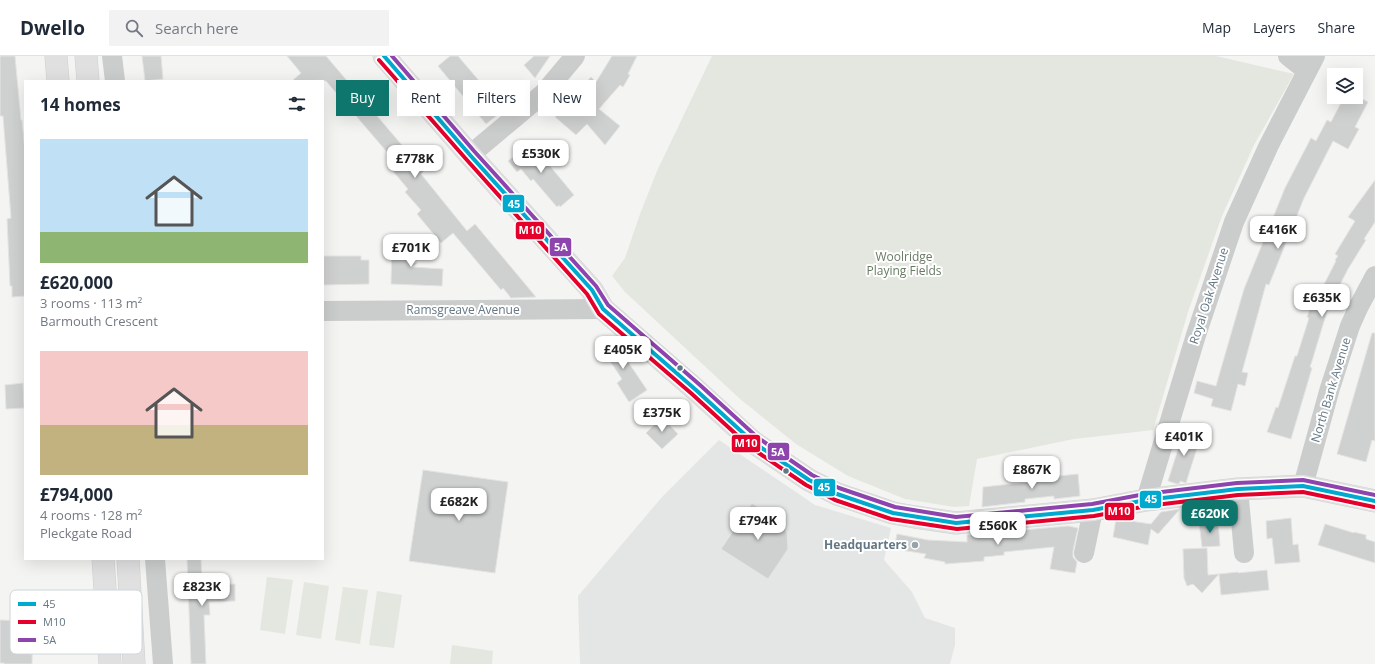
<!DOCTYPE html>
<meta charset="utf-8">
<style>
body{margin:0;font-family:"Open Sans",sans-serif;background:#f2f2f3;color:#1f2937;height:100vh;display:flex;flex-direction:column;font-size:15px;white-space:nowrap}
*{box-sizing:border-box;margin:0}
p{font-size:13px;color:#747a83}
.icon{flex:none;width:22px;height:22px;fill:none;stroke:currentColor;stroke-width:2;stroke-linecap:round;stroke-linejoin:round}
.map{position:relative;flex:1;overflow:hidden}
.details{position:absolute;left:24px;top:24px;width:300px;height:480px;display:flex;flex-direction:column;background:#fff;border-radius:0px;box-shadow:0 4px 16px #0002}
.details>*{flex:none}
.top-card{position:absolute;left:336px;top:24px;width:380px;height:36px;display:flex;gap:8px}
.tools{position:absolute;left:1327px;top:12px;display:grid;gap:8px}
.tools a{display:grid;place-items:center;width:36px;height:36px;border-radius:0px;background:#fff;box-shadow:0 4px 16px #0002;font-size:20px}
.price{position:absolute;translate:-50% -34px;padding:0 9px;border-radius:8px;background:#fff;color:#222;font-size:13px;line-height:26px;filter:drop-shadow(0 1px 2px #0008)}
.price::after{content:'';position:absolute;left:50%;top:24px;width:12px;height:9px;margin-left:-6px;background:inherit;clip-path:polygon(0 0,100% 0,50% 100%)}
.price.selected{background:#0f766e;color:#fff}
ul{padding:0;list-style:none}
li{display:grid;align-content:center;gap:8px;height:212px;padding:0 16px}
li span{display:grid;place-items:center;height:124px;border-radius:0px;color:#555}
li>.icon{margin-inline-start:auto}
span .icon{width:72px;height:72px;fill:#fffc;stroke-width:1}
li b{font-size:17px}
h2{display:flex;justify-content:space-between;align-items:center;height:48px;padding:0 16px;font-size:17px}
.chip{padding:0 14px;border-radius:0px;background:#fff;box-shadow:0 4px 16px #0002;font-size:14px;line-height:36px}
.chip.selected{background:#0f766e;color:#fff}
header{display:flex;align-items:center;gap:24px;box-sizing:border-box;height:56px;padding:0 20px;background:#fff;border-bottom:1px solid #e0e1e3}
header strong{font-size:19px}
nav{display:flex;gap:22px;margin-inline-start:auto;font-size:14px}
.search{width:280px;height:36px;background:#f2f2f3;display:flex;align-items:center;gap:10px;box-sizing:border-box;padding:0 14px;border-radius:0px;color:#747a83;font-size:15px}
.map>svg:first-child{display:block}
.built{fill:#e4e6e5}
.green{fill:#e4e7e0}
.building{fill:#cfd0d0;stroke:#e4e4e2}
.lines{fill:none;stroke-linecap:round;stroke-linejoin:round}
.major-casing{stroke:#d1d2d1;stroke-width:23}
.highway-casing{stroke:#cfd0d1;stroke-width:23}
.minor{stroke:#cbcdcd;stroke-width:20}
.major{stroke:#e0e0e0;stroke-width:22}
.highway{stroke:#e0e0e0;stroke-width:22}
.bus-1-casing{stroke:#fff;stroke-width:7}
.bus-2-casing{stroke:#fff;stroke-width:7}
.bus-3-casing{stroke:#fff;stroke-width:7}
.bus-1{stroke:#00a9ce;stroke-width:4}
.bus-2{stroke:#e4002b;stroke-width:4}
.bus-3{stroke:#8e44ad;stroke-width:4}
.bus-dot{fill:#637784;stroke:#fff;stroke-width:1.5}
.poi-dot{fill:#96a3aa;stroke:#fff;stroke-width:1.5}
.labels{text-anchor:middle;stroke-width:4;stroke-linejoin:round;paint-order:stroke}
.park-label{font-size:12px;fill:#687b62;stroke:#fff}
.street-label{font-size:12px;fill:#637784;stroke:#fff}
.poi-label{font-size:12px;font-weight:bold;fill:#637784;stroke:#fff;text-anchor:end}
.key{fill:#fff;stroke:#d0d6da;stroke-width:1}
.key-label{font-size:11px;fill:#637784}
.line-badge{stroke:#fff;stroke-width:1.5}
.badge-label{font-size:11px;text-anchor:middle;font-weight:bold;fill:#fff}
</style>
<header>
<strong>Dwello</strong>
<div class="search"><svg class="icon" aria-label="search" viewBox="0 0 24 24"><circle cx="10" cy="10" r="6"/><path d="M15 15l6 6"/></svg>Search here</div>
<nav><a>Map</a><a>Layers</a><a>Share</a></nav>
</header>
<div class="map">
<svg width="1375" height="608" viewBox="0 0 1375 608">
<rect width="100%" height="100%" fill="#f4f4f2"/>
<path class="built" d="M719,384L815,449L891,472L884,504L912,536L925,562L955,572V589L950,608H580L578,540L662,441Z"/>
<path class="green" d="M712,0H1216L1294,18L1254,89L1222,160L1188,256L1153,374L1074,383L977,403L969,450L954,451L905,443L848,420L796,388L740,343L625,236L612,220L625,202L640,158L657,115Z
M267,521L293,524L285,578L260,574Z
M304,526L329,530L321,583L296,579Z
M343,531L368,534L360,588L335,584Z
M377,535L402,539L394,592L369,589Z
M452,589L493,595L492,608H450Z"/>
<path class="building" d="M0,0H15L21,64H22L25,95V240L12,241V230H10L7,163L11,162L3,60H0Z
M142,0H161L163,23L145,25Z
M287,0H326L424,115L421,118L467,175L475,168L536,241L511,242L503,232L501,234L453,177L441,187L417,158L421,154L405,136L408,133L387,108L393,103L326,25H292L301,17Z
M450,0H458L504,54L486,68L438,10Z
M534,0H550L535,22L524,9Z
M612,0H637L628,18L630,19L623,31L620,29L599,53L620,70L605,89L587,68L576,79L555,61L591,21L596,26Z
M1344,41H1359L1368,46L1355,71L1359,73L1348,93L1333,85L1304,142L1269,229L1266,228L1242,316L1248,317L1245,330L1238,328L1231,355L1211,350L1213,343L1194,337L1197,325L1216,330L1244,233L1285,132L1311,82L1316,85L1327,64L1331,66Z
M530,86L574,139L560,151L559,149L557,151L533,123L531,125L521,113L517,116L508,105Z
M1375,124V166L1364,183L1366,184L1348,213L1328,252L1312,305L1310,311L1312,312L1291,383L1267,376L1276,351L1278,352L1295,300H1297L1309,262L1307,261L1313,243L1316,244L1336,205L1335,204L1338,200L1335,198L1355,165L1348,161Z
M392,182H407V206L417,207L412,211L443,213L442,230L391,228Z
M323,200H361V204H369V228L323,229Z
M1372,277H1375V385L1372,384L1366,406L1337,398Z
M608,280L612,286L614,285L647,334L629,346L617,327L622,323L598,287Z
M23,327L24,352L6,353L5,329Z
M662,361L678,378L662,393L646,377Z
M1185,371L1198,376L1193,391L1197,392L1186,427L1180,425V427L1177,428L1168,425Z
M423,414L508,426L495,517L409,505Z
M1078,418L1080,440L1054,443V440L1025,443V446L982,451L983,431L1029,426V423Z
M752,447L784,468L783,471L787,477L788,493L768,523L721,493Z
M1180,453L1158,478L1151,473L1148,489L1113,481L1116,463L1151,468L1161,456Z
M1291,462L1293,489L1298,488L1300,506L1275,508L1272,482L1267,483L1266,465Z
M1218,464L1220,490L1202,491L1199,466Z
M1325,468L1354,477V476L1366,479V483L1375,486V507L1318,489Z
M1068,470L1078,472L1073,495V501L1077,506L1075,517L1050,513L1054,491L1004,496V499L984,501V505L945,508V506L924,502L926,498L894,493L897,478L928,484L967,486V479Z
M1207,492L1208,519L1219,518L1202,537L1193,528L1187,530L1184,522L1183,493Z
M187,503H201L202,527H208V529L235,528V545L209,546L210,559H204L206,608H191Z
M1267,514L1269,534L1221,539L1219,518L1238,516V517Z
M0,564L33,565L32,608H4V607H0Z"/>
<g class="lines">
<defs>
<path id="major" d="M384,0L470,99L592,234L603,253L696,334L753,386L809,424L837,438L893,457L915,461L956,467L1093,454L1146,444L1238,433L1303,430L1375,445"/>
<path id="highway" d="M56,0L58,25
M86,0L88,25
M103,503L110,608
M128,503L134,608"/>
</defs>
<use href="#major" class="major-casing"/>
<use href="#highway" class="highway-casing"/>
<path class="minor" d="M112,0L115,25
M1288,0L1307,15
M470,99L544,37L575,0
M323,255L603,253
M1303,430L1330,332L1350,270L1359,250L1375,220
M1238,433L1244,497
M1146,444L1196,279L1234,166L1269,89L1315,0
M1084,497L1093,454
M155,503L163,608"/>
<use href="#major" class="major"/>
<use href="#highway" class="highway"/>
<defs>
<path id="bus-1" d="M384,0L470,99L592,234L603,253L696,334L753,386L809,424L837,438L893,457L956,467L1093,454L1146,444L1238,433L1303,430L1375,445"/>
<path id="bus-2" d="M379,4L466,103L587,238L599,258L692,338L750,391L806,429L835,444L891,463L957,473L1094,460L1147,450L1238,439L1303,436L1374,451"/>
<path id="bus-3" d="M392,0L474,95L596,230L608,249L700,329L757,381L812,419L839,432L895,451L956,461L1092,448L1145,438L1237,427L1303,424L1375,439"/>
</defs>
<use href="#bus-1" class="bus-1-casing"/>
<use href="#bus-2" class="bus-2-casing"/>
<use href="#bus-3" class="bus-3-casing"/>
<use href="#bus-1" class="bus-1"/>
<use href="#bus-2" class="bus-2"/>
<use href="#bus-3" class="bus-3"/>
</g>
<g class="bus-dot">
<circle cx="680" cy="312" r="3.5"/>
<circle cx="786" cy="415" r="3.5"/>
</g>
<circle class="poi-dot" cx="915" cy="489" r="4"/>
<g class="labels">
<g class="park-label">
<text x="904" y="205">Woolridge<tspan x="904" dy="14">Playing Fields</tspan></text>
</g>
<g class="street-label">
<text transform="translate(1209 240) rotate(-72)" y="4">Royal Oak Avenue</text>
<text x="463" y="258">Ramsgreave Avenue</text>
<text transform="translate(1331 334) rotate(-73)" y="4">North Bank Avenue</text>
</g>
<g class="poi-label">
<text x="907" y="493">Headquarters</text>
</g>
</g>
<rect x="10" y="534" width="132" height="64" rx="6" class="key"/>
<rect x="18" y="546" width="18" height="4" fill="#00a9ce"/>
<rect x="18" y="564" width="18" height="4" fill="#e4002b"/>
<rect x="18" y="582" width="18" height="4" fill="#8e44ad"/>
<g class="key-label">
<text x="43" y="552">45</text>
<text x="43" y="570">M10</text>
<text x="43" y="588">5A</text>
</g>
<g class="line-badge">
<rect x="502" y="138" width="23" height="19" rx="4" fill="#00a9ce"/>
<rect x="515" y="165" width="30" height="19" rx="4" fill="#e4002b"/>
<rect x="549" y="181" width="23" height="20" rx="4" fill="#8e44ad"/>
<rect x="731" y="378" width="30" height="19" rx="4" fill="#e4002b"/>
<rect x="767" y="386" width="23" height="19" rx="4" fill="#8e44ad"/>
<rect x="813" y="422" width="23" height="19" rx="4" fill="#00a9ce"/>
<rect x="1139" y="434" width="23" height="19" rx="4" fill="#00a9ce"/>
<rect x="1104" y="446" width="31" height="19" rx="4" fill="#e4002b"/>
</g>
<g class="badge-label">
<text x="514" y="152">45</text>
<text x="530" y="178">M10</text>
<text x="561" y="195">5A</text>
<text x="746" y="391">M10</text>
<text x="778" y="400">5A</text>
<text x="824" y="435">45</text>
<text x="1151" y="447">45</text>
<text x="1119" y="459">M10</text>
</g>
</svg>
<div class="tools">
<a><svg class="icon" aria-label="layers" viewBox="0 0 24 24"><path d="M12 4l9 5-9 5-9-5zM3 14l9 5 9-5"/></svg></a>
</div>
<b class="price" style="left:541px;top:118px">£530K</b>
<b class="price" style="left:415px;top:123px">£778K</b>
<b class="price" style="left:1278px;top:194px">£416K</b>
<b class="price" style="left:411px;top:212px">£701K</b>
<b class="price" style="left:1322px;top:262px">£635K</b>
<b class="price" style="left:623px;top:314px">£405K</b>
<b class="price" style="left:662px;top:377px">£375K</b>
<b class="price" style="left:1184px;top:401px">£401K</b>
<b class="price" style="left:1032px;top:434px">£867K</b>
<b class="price" style="left:459px;top:466px">£682K</b>
<b class="price selected" style="left:1210px;top:478px">£620K</b>
<b class="price" style="left:758px;top:485px">£794K</b>
<b class="price" style="left:998px;top:490px">£560K</b>
<b class="price" style="left:202px;top:551px">£823K</b>
<div class="top-card">
<a class="chip selected">Buy</a>
<a class="chip">Rent</a>
<a class="chip">Filters</a>
<a class="chip">New</a>
</div>
<section class="details">
<h2>14 homes<svg class="icon" aria-label="filters" viewBox="0 0 24 24"><path d="M4 7h16M4 17h16"/><circle cx="9" cy="7" r="2"/><circle cx="15" cy="17" r="2"/></svg></h2>
<ul>
<li><span style="background:linear-gradient(#bfe0f5 75%,#8fb573 0)"><svg class="icon" aria-label="home" viewBox="0 0 24 24"><path d="M3 11l9-7 9 7M6 9v11h12V9"/></svg></span><div><b>£620,000</b><p>3 rooms · 113 m²</p><p>Barmouth Crescent</p></div></li>
<li><span style="background:linear-gradient(#f6c9c9 60%,#c2b280 0)"><svg class="icon" aria-label="home" viewBox="0 0 24 24"><path d="M3 11l9-7 9 7M6 9v11h12V9"/></svg></span><div><b>£794,000</b><p>4 rooms · 128 m²</p><p>Pleckgate Road</p></div></li>
</ul>
</section>
</div>
